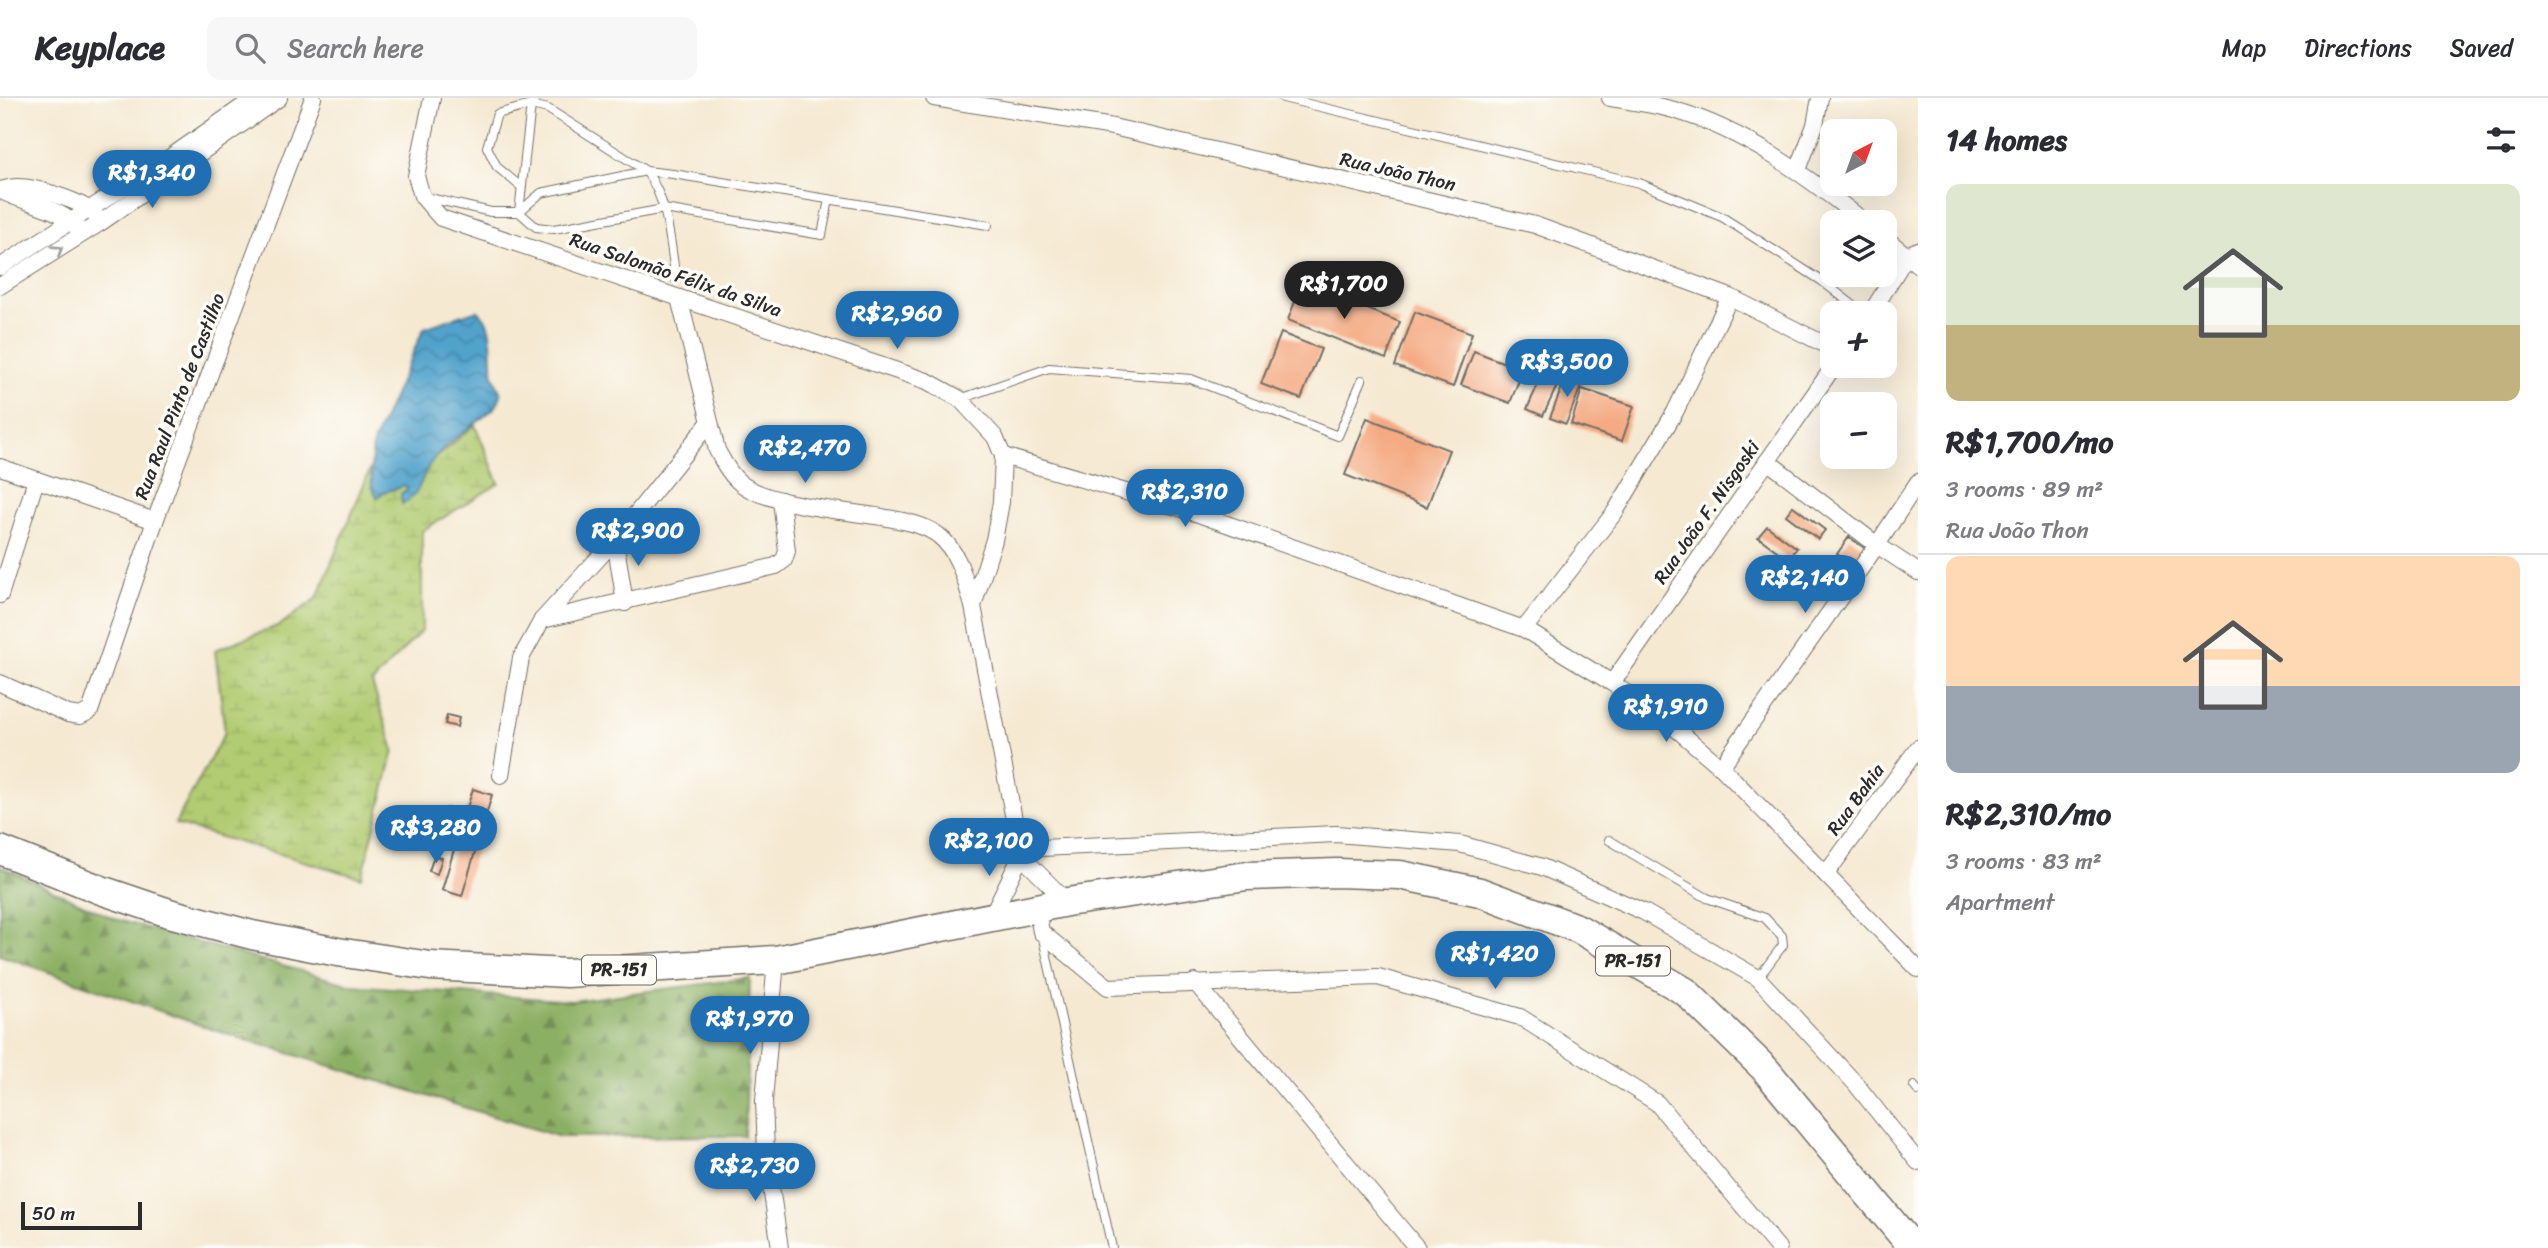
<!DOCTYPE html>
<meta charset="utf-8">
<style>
body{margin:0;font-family:Sriracha,sans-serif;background:#f7f7f7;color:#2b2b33;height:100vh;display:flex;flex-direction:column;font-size:26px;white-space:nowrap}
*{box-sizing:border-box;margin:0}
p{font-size:23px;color:#7c7c81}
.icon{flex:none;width:38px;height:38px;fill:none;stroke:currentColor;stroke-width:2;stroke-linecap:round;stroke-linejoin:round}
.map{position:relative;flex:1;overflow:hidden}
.drawer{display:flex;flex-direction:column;background:#fff;width:630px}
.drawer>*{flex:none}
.needle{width:46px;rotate:41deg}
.buttons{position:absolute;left:1820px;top:21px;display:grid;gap:14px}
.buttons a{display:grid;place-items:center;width:77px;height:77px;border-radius:14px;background:#fff;box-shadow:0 7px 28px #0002;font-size:35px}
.scale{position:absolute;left:21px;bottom:18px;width:121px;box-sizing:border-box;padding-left:7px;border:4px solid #2b2b2b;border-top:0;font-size:19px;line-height:24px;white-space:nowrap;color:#2b2b2b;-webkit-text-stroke:5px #fdfcf7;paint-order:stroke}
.price{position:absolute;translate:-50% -60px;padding:0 16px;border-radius:24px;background:#1f6fb2;color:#fff;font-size:23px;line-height:46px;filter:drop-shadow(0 2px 4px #0008)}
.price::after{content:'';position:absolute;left:50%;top:42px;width:21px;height:16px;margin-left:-10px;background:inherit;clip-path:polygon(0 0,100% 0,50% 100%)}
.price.active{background:#222;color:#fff}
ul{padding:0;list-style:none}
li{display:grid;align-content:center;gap:14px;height:371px;padding:0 28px}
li+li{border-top:2px solid #e1e1e2}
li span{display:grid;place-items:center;height:217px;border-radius:14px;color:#555}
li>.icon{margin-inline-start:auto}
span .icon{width:126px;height:126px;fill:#fffc;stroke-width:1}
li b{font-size:30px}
h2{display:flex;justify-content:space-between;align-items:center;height:84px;padding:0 28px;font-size:30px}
header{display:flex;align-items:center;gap:42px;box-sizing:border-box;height:98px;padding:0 35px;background:#fff;border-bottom:2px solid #e1e1e2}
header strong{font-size:33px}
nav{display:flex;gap:38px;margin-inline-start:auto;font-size:24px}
.search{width:490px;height:63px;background:#f7f7f7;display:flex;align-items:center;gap:18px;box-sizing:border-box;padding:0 24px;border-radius:14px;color:#7c7c81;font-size:26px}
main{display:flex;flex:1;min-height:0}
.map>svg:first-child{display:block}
.forest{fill:url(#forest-firs);stroke:#5c6e48;stroke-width:2}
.wetland{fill:url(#wetland-marsh);stroke:#6e7c4e;stroke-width:2}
.water{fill:url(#water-waves);stroke:#3e677c;stroke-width:2}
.building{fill:#f4aa82}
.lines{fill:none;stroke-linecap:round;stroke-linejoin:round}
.lane-casing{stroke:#726e65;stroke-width:10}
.street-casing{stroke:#726e65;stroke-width:18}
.highway-casing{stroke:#726e65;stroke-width:31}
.lane{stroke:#fff;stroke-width:8}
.street{stroke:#fff;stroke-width:16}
.highway{stroke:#fff;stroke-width:28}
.oneway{stroke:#a0a0a0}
.labels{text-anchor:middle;stroke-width:7;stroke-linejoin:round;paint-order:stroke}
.shield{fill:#fdfcf7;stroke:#6a6a68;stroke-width:2}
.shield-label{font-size:18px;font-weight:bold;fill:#2b2b2b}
.street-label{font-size:19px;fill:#2b2b2b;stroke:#fdfcf7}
</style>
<header>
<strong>Keyplace</strong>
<div class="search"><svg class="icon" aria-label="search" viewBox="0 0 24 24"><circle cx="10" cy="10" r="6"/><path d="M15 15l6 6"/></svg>Search here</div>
<nav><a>Map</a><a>Directions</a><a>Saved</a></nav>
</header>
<main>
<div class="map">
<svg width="1918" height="1150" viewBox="0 0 1918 1150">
<defs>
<pattern id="forest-firs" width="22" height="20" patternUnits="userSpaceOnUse" patternTransform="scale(1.75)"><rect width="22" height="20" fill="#8cb064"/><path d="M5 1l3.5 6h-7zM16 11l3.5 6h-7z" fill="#738f53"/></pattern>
<pattern id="wetland-marsh" width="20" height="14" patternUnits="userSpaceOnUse" patternTransform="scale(1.75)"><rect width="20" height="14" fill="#b1cc72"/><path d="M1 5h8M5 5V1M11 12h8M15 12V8" fill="none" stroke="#98af63"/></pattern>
<pattern id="water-waves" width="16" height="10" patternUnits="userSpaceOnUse" patternTransform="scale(1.75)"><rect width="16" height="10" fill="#51a3cc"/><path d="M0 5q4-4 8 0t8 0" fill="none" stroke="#4385a6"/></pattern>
</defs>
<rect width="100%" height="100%" fill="#fdfcf7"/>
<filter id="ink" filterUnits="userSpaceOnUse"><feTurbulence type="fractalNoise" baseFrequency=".0143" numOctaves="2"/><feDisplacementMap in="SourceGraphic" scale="14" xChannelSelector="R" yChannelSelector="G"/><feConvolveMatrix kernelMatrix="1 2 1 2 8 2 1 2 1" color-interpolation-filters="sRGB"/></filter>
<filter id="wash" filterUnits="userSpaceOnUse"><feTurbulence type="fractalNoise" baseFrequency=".00686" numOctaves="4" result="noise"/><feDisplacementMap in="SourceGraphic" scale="28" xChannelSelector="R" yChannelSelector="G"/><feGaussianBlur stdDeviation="1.57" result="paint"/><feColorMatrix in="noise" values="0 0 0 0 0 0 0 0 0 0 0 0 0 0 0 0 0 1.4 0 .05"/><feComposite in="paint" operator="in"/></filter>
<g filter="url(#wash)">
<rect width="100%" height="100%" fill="#f5e9d2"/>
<polygon class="forest" points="0,768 115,821 351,887 572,903 750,880 745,1038 560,1039 214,932 0,857"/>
<polygon class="wetland" points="475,327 499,385 422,433 422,532 372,585 394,652 362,780 175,726 225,634 215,552 280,527 317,500 371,369 372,388 377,400 383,393 399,390"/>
<path class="water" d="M477,212c19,13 13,44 16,64 2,7 6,14 8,21l-4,10c-21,22 -56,37 -70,64 -8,16 -8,26 -25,35l-1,-10 7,-6 -4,-3c-11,7 -18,3 -27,13l-5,-12 -1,-19 2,-24 51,-115z"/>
<g id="blocks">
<g class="building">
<polygon points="1302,185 1400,224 1386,261 1288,222"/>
<polygon points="1415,214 1472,235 1453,289 1395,268"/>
<polygon points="1281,235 1321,251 1301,301 1261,286"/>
<polygon points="1474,253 1523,272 1510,305 1461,287"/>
<polygon points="1545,270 1562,277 1543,318 1527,311"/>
<polygon points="1567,276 1583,283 1566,326 1550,320"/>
<polygon points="1582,291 1634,308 1622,343 1571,326"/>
<polygon points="1367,320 1449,352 1427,409 1345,377"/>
<polygon points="1793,408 1825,432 1818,441 1786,417"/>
<polygon points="1767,428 1797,450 1788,461 1758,439"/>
<polygon points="1849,439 1870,454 1858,471 1837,456"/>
<polygon points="1824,461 1844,476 1829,496 1809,481"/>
<polygon points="447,617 459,620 457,629 445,626"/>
<polygon points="473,691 492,697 462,798 442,792 461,728 443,723 447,710 465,716"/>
<polygon points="434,758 442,760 437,776 429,773"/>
</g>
</g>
</g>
<g filter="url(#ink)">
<use href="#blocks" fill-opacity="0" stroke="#726e65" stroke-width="2"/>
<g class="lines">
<g class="lane-casing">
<g id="lane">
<polyline points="1283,0 1639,85 1722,119 1822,183 1863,215"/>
<polyline points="520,88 497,69 487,49 497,16 531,7"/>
<polyline points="425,99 491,114 519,114 541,95 646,73 673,76 988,127"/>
<path d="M676,182c-6,-37 -7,-78 -30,-109l-98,-62 -17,-4 -12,107 17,15 18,2 110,-20 158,26 7,-36"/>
<polyline points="960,301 1049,270 1191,281 1338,338 1362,282"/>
<polyline points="1609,742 1707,800 1765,820 1782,838 1783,847 1758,880"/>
<polyline points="1042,836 1112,1150"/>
<polyline points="1914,988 1918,993"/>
</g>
</g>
<g class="street-casing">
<g id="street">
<polyline points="432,0 416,78 422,98 441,120 927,283 960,301 995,339 1003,358 1001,404 994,442 973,508 1021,758"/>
<polyline points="934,0 1113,29 1535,127 1730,199 1832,250"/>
<path d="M1610,0c21,4 43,6 64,12 73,21 132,66 191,112"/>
<polyline points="1798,72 1815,27 1820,0"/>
<path d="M0,92c5,-1 11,-3 17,-3 18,0 67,14 78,28"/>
<path d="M0,92c22,13 65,18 78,39"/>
<polyline points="1885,140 1918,167"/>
<polyline points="0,169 172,58 255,0"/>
<polyline points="0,188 100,125 279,0"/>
<path d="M679,200l38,152c6,11 11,22 21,31 25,24 109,30 144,36 20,4 39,6 56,18 21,16 28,48 35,71"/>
<polyline points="1871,215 1907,157 1918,152"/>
<polyline points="1003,358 1187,412 1524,531 1612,585 1674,629 1721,669 1918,871"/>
<polyline points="1767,363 1877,447 1918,474"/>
<polyline points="0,369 155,423"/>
<polyline points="615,442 625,505"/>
<polyline points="0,497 36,382"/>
<polyline points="542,522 776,468 784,462 787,453 781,402"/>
<polyline points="1524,531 1615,414 1675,314 1730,199"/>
<polyline points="0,585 68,616 80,618 90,613 155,423 313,0"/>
<polyline points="1612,585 1834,268"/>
<polyline points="1721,669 1877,447 1918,384"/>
<polyline points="501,677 521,560 542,522 615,442 709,325"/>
<polyline points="1020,751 1336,736 1460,746 1542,769 1644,814 1758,880 1855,985 1918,1064"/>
<polyline points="1021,758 1067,804"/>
<polyline points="1826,776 1918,650"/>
<polyline points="1037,810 1041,834 1108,889 1378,879 1520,919 1657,1005 1778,1150"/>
<polyline points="991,819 1021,758"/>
<polyline points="776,862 764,1003 766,1055 780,1150"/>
<polyline points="1195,884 1417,1150"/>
</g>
</g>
<g class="highway-casing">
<polyline id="highway" points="0,752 101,792 169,815 252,837 338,854 430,868 566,875 776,862 1067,804 1247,778 1337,775 1400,777 1480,794 1579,831 1686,894 1765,971 1913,1150"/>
</g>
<use href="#lane" class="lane"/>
<use href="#street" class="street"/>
<use href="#highway" class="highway"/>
</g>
<defs><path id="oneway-chevron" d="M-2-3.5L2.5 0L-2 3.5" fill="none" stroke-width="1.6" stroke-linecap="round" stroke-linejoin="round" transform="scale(1.75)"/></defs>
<use class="oneway" href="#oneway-chevron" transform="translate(58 152) rotate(-32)"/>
</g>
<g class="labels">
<g class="shield">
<rect x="1596" y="848.5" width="74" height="29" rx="5"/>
<rect x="582" y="857.5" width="74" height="29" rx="5"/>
</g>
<g class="shield-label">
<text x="1633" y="869">PR-151</text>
<text x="619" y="878">PR-151</text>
</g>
<g class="street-label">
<text transform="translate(1398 73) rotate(13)" y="7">Rua João Thon</text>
<text transform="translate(676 176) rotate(19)" y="7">Rua Salomão Félix da Silva</text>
<text transform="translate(179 298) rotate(-69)" y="7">Rua Raul Pinto de Castilho</text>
<text transform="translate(1706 414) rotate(-55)" y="7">Rua João F. Nisgoski</text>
<text transform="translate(1855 701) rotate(-54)" y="7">Rua Bahia</text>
</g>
</g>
</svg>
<div class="buttons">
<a><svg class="needle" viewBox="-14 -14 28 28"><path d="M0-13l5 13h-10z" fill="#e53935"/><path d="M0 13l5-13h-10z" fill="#7c7c81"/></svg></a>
<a><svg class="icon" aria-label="layers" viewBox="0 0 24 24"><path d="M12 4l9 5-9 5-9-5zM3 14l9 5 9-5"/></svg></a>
<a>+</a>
<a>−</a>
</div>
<div class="scale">50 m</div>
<b class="price" style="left:152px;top:112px">R$1,340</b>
<b class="price active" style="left:1344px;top:223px">R$1,700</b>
<b class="price" style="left:897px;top:253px">R$2,960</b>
<b class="price" style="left:1567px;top:301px">R$3,500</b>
<b class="price" style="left:805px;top:387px">R$2,470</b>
<b class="price" style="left:1185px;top:431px">R$2,310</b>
<b class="price" style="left:638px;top:470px">R$2,900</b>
<b class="price" style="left:1805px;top:517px">R$2,140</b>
<b class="price" style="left:1666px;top:646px">R$1,910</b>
<b class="price" style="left:436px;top:767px">R$3,280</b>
<b class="price" style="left:989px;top:780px">R$2,100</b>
<b class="price" style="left:1495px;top:893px">R$1,420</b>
<b class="price" style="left:750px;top:958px">R$1,970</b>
<b class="price" style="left:755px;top:1105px">R$2,730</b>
</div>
<section class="drawer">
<h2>14 homes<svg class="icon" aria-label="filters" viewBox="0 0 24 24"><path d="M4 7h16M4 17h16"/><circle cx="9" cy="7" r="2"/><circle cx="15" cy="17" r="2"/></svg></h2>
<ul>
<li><span style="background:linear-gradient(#dfe7d0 65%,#c2b280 0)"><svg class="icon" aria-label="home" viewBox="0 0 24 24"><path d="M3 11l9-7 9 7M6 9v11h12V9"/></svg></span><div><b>R$1,700/mo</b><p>3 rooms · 89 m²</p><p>Rua João Thon</p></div></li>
<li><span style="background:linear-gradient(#ffd9b3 60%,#9aa5b1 0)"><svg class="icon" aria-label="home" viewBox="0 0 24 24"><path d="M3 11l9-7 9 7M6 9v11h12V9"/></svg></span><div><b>R$2,310/mo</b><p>3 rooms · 83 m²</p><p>Apartment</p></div></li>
</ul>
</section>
</main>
